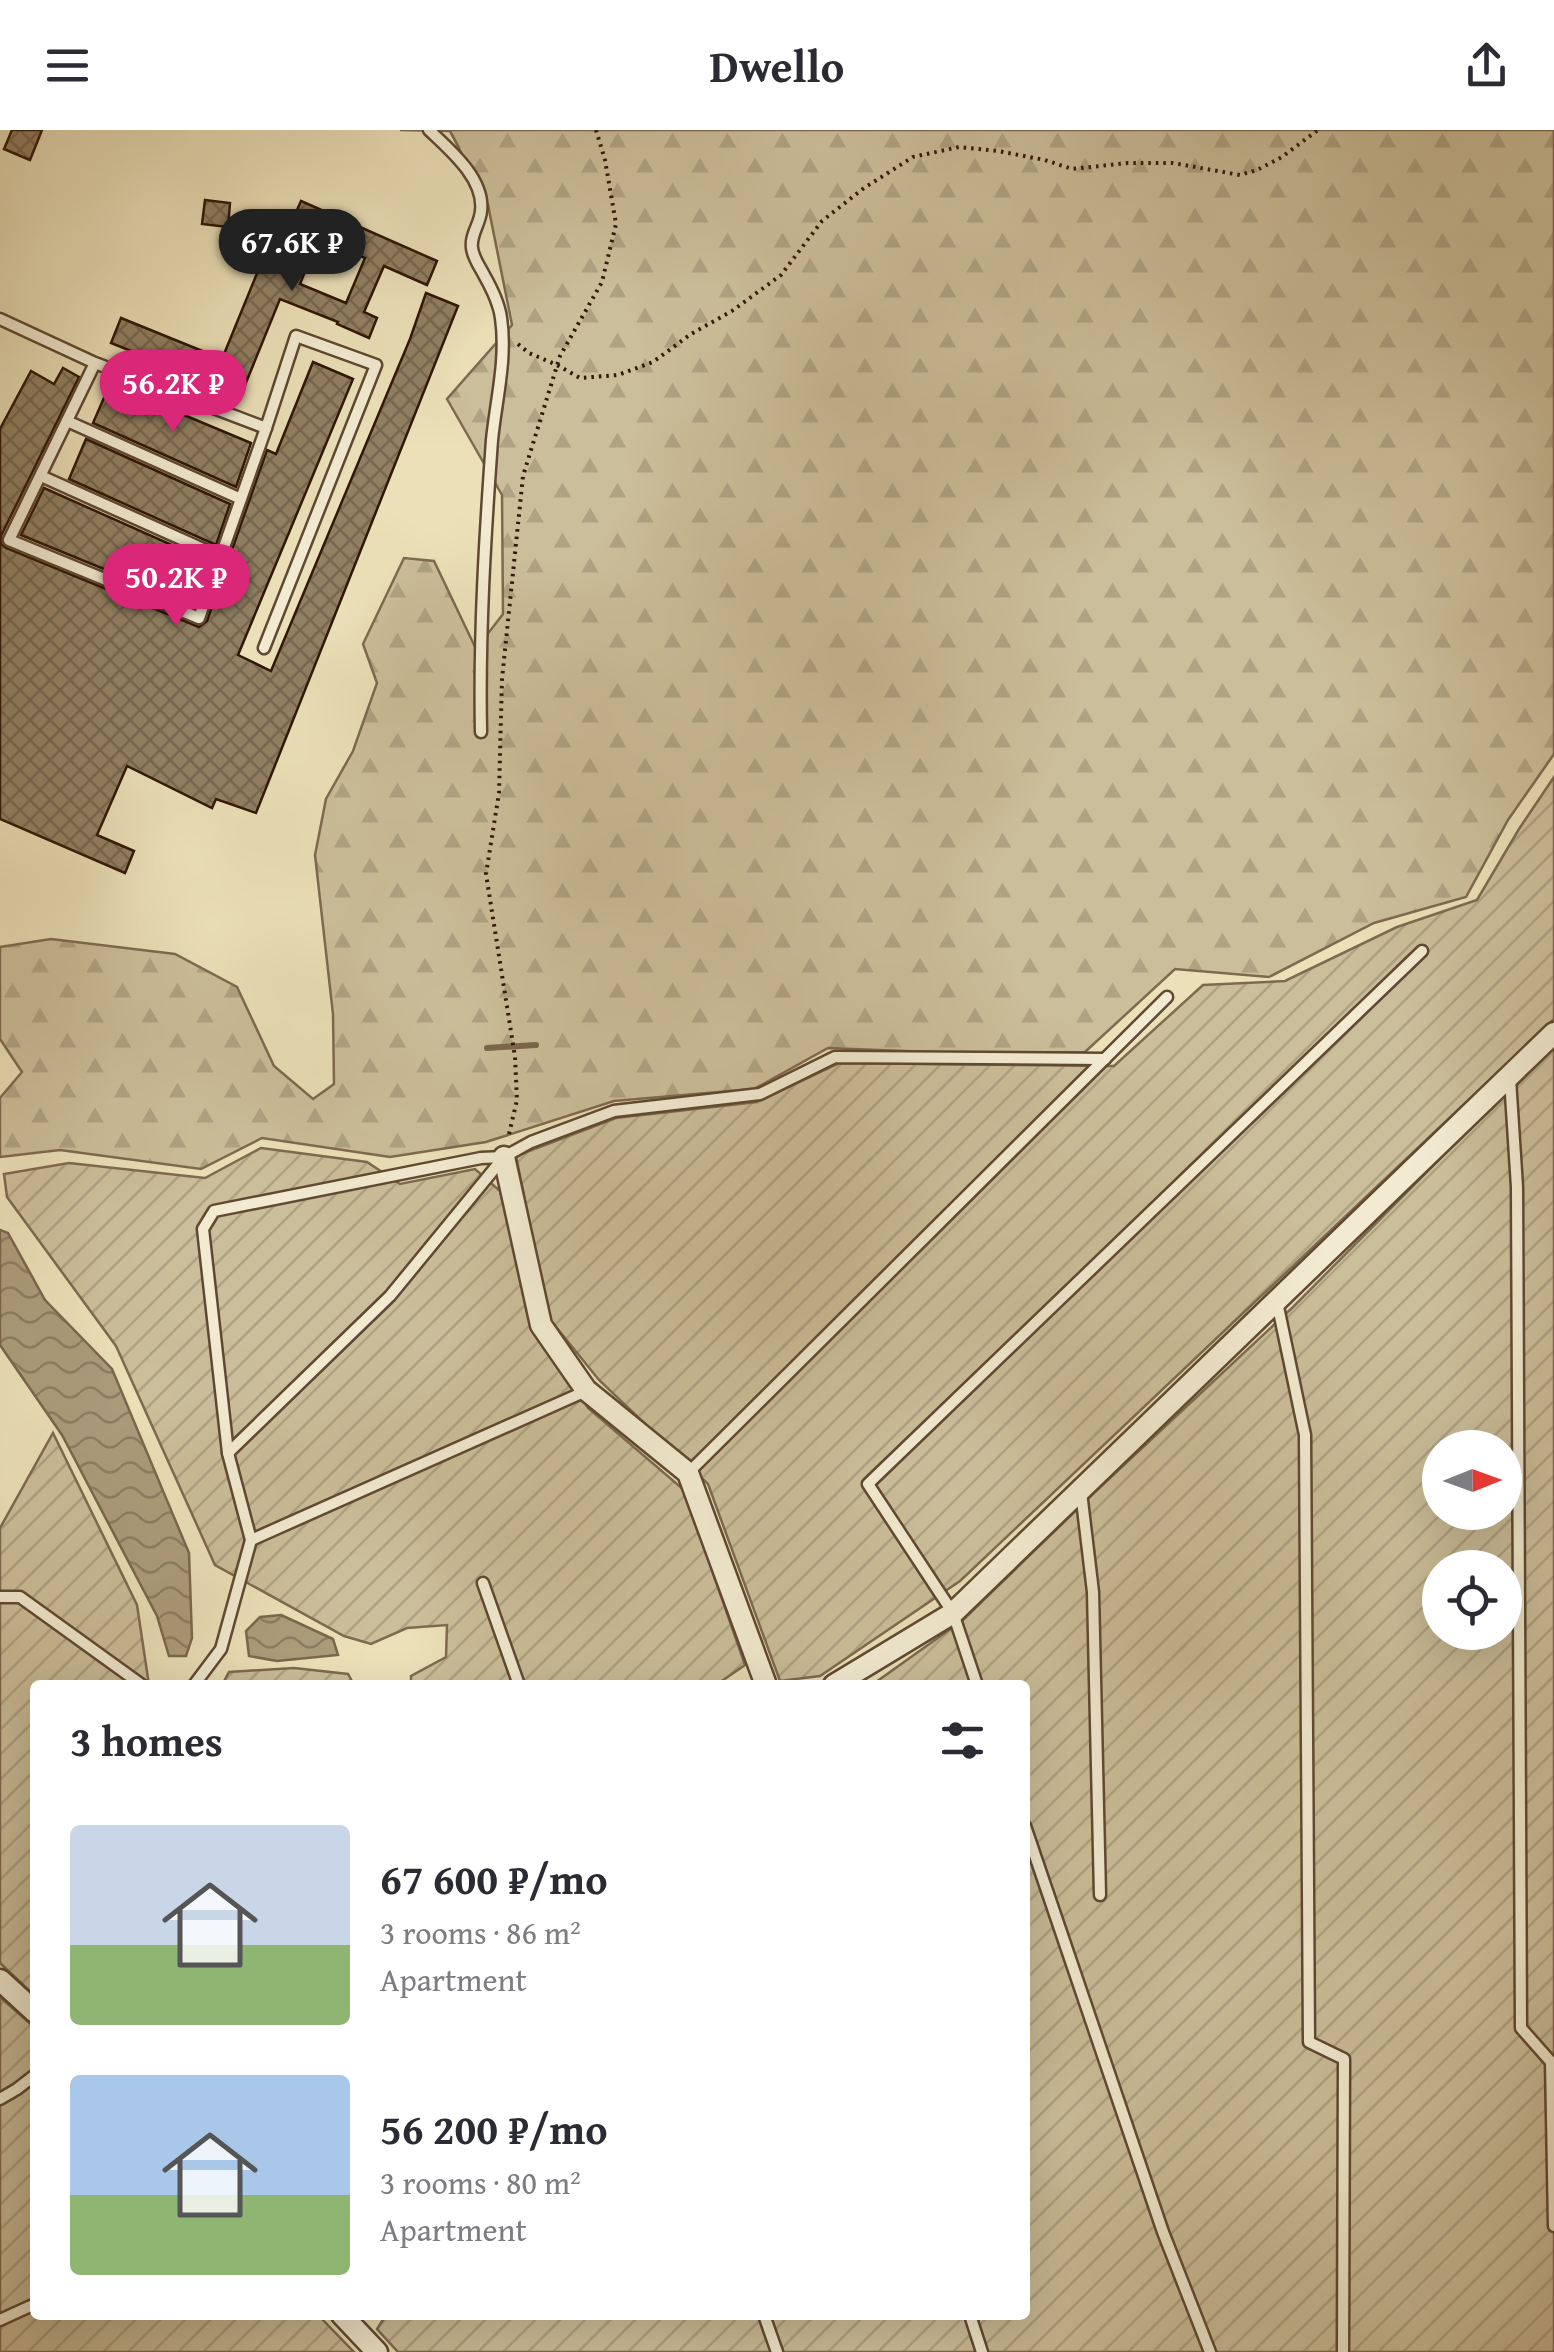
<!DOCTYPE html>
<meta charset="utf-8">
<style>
body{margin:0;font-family:"Gentium Book Plus",serif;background:#f7f7f7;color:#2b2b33;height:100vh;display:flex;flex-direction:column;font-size:38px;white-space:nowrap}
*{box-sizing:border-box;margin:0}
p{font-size:32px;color:#7c7c81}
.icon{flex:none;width:55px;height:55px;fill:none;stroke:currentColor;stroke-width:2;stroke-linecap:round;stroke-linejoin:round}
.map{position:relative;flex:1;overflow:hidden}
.sheet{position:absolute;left:30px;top:1550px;width:1000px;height:640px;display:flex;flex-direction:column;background:#fff;border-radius:10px;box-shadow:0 10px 40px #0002}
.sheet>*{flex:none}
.needle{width:65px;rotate:89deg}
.buttons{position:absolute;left:1422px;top:1300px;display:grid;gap:20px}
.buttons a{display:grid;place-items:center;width:100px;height:100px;border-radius:50%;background:#fff;box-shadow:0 10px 40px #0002;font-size:50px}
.price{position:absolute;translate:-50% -85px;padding:0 22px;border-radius:35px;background:#db2777;color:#fff;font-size:32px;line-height:65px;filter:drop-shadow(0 2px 5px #0008)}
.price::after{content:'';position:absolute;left:50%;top:60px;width:30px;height:22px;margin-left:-15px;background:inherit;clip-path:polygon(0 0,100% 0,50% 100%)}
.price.selected{background:#222;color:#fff}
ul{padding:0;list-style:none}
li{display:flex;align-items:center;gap:30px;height:250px;padding:0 40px}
li span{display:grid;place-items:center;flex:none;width:280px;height:200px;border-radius:10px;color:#555}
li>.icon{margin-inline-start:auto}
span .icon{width:120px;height:120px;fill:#fffc;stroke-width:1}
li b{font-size:42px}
h2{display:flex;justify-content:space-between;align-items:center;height:120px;padding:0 40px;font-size:42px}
header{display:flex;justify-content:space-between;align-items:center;height:130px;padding:0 40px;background:#fff;font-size:45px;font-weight:600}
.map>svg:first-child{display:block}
.forest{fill:url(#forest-firs);stroke:#7e6a50;stroke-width:2.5}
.garden{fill:url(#garden-furrows);stroke:#7e6a50;stroke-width:2.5;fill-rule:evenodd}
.water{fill:url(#water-waves);stroke:#7a674c;stroke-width:2.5}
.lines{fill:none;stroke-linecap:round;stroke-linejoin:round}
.stream{stroke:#7a674c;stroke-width:6}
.building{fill:url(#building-cross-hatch);stroke:#301706;stroke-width:2.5;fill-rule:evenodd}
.lane-casing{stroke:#5f4932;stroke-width:15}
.street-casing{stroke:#5f4932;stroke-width:25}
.path{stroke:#301706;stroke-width:4;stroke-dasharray:2.5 5;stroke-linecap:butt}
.lane{stroke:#f2ebd1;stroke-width:10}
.street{stroke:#f2ebd1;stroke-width:20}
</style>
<header><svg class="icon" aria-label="menu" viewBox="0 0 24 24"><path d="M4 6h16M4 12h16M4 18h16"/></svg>Dwello<svg class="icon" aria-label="share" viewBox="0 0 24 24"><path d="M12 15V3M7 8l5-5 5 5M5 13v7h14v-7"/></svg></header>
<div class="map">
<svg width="1554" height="2222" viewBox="0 0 1554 2222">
<defs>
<pattern id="forest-firs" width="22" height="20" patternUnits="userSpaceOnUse" patternTransform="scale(2.5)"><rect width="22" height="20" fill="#cbbe9a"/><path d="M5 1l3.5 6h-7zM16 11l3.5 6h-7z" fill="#afa383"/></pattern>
<pattern id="garden-furrows" width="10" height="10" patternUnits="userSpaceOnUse" patternTransform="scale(2.5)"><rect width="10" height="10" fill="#cbbe9a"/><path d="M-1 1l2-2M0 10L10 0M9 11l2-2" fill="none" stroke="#afa383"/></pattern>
<pattern id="water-waves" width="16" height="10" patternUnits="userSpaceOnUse" patternTransform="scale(2.5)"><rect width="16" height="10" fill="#ab9c7b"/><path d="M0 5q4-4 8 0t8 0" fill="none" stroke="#8c7e63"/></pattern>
<pattern id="building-cross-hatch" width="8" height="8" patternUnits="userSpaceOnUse" patternTransform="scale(2.5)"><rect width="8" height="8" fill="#918063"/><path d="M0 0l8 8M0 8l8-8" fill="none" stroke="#776850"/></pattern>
</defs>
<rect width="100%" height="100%" fill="#ebe0b8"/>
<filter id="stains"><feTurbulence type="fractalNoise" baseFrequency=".002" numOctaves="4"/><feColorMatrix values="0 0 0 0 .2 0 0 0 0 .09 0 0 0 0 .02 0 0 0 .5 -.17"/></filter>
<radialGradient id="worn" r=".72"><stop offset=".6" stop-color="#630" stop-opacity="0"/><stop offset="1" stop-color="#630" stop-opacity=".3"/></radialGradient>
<polygon class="forest" points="400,0 1554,0 1554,624 1508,690 1466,767 1374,793 1269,847 1175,839 1085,922 954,923 828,918 754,959 614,971 486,1012 390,1027 262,1008 201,1039 60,1020 0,1027 0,968 22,942 0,909 0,817 51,809 175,824 237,857 274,936 313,969 334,954 333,884 315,725 326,669 353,621 377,553 363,514 404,428 434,431 476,519 503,484 502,365 447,269 512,195 488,75 450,1"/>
<g class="garden">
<polygon points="1554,647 1554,889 960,1451 820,1546 780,1551 708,1354 599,1250 548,1187 516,1026 616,988 757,972 839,933 1114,936 1203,855 1285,851 1397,797 1477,770 1519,699"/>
<path d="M1554,916v1306h-1156l-21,-23 9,-14h639v-630h-148l-1,-3 87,-62 132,-128 198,-185 233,-235zM1440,1318h65v64h-65zM1440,1438h65v64h-65z"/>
<polygon points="261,1018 367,1032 400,1054 475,1039 500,1061 534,1195 588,1278 684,1360 745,1535 716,1555 411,1555 411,1546 446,1527 447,1495 407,1498 371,1514 344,1506 215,1435 116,1216 7,1067 4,1044 69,1033 205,1048"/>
<polygon points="53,1303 137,1475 149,1555 35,1555 35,1866 0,1833 0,1398"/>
<polygon points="294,1538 348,1544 354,1555 222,1555 229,1542"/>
<polygon points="0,1867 35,1898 35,2185 318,2185 354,2222 0,2222"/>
</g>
<g class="water">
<polygon points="0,1100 8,1103 45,1170 112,1239 189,1423 192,1508 186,1526 169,1526 157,1486 62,1305 0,1215"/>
<polygon points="281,1485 333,1509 338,1525 277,1531 249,1526 246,1501 260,1487"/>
</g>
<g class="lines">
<polyline class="stream" points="487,918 536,915"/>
</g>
<g class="building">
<polygon points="12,0 42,0 30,30 4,19"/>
<polygon points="205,70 230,73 228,97 202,94"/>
<path d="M301,71l136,60 -10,24 -43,-19 -20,46 13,6 -8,20 -32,-14 1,-2 -58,-23 -39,96 -130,-52 10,-25 101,41 47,-115 11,5zM319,107l46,21 -19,45 -46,-19z"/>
<polygon points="426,163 458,176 256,683 216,669 212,678 127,636 97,705 134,721 125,743 0,689 0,299 31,241 54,254 63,238 79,247 1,406 1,414 6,418 199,497 207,491 267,320 276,324 313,232 353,249 238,525 271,541 410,209"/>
<polygon points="110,254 251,313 236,357 93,293"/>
<polygon points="86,309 230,374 216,415 69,349"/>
<polygon points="44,358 210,432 194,476 21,405"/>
</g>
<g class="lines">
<g class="lane-casing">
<g id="lane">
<path d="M429,0c21,20 56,49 52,81 -1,13 -11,24 -9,37 1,10 8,19 12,27 8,14 15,28 17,43 6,41 -5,82 -9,122 -7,97 -13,195 -11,292"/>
<polyline points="0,189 95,233 266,298 199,488 9,410 95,233"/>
<polyline points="67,291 241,369"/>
<polyline points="41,346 221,427"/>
<polyline points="264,518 376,235 296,206 266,298"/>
<polyline points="1510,949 1517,1057 1521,1898 1551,1932 1554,2096"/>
<polyline points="1277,1172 1305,1305 1309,1912 1344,1929 1343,2222"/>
<polyline points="228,1323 390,1166 504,1027 531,1012 614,981 760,964 835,927 1105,929"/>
<polyline points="688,1343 1167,867"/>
<polyline points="1081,1362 1093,1462 1100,1765"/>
<polyline points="251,1410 586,1261"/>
<polyline points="483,1453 519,1555"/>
<polyline points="0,1467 20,1467 142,1555"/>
<polyline points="194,1555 221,1519 251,1410 228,1323 203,1099 214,1081 481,1028 504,1027"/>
<polyline points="977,1555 953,1483 868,1354 1422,821"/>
<polyline points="1025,1696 1163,2102 1210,2222"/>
<polyline points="0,1969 17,1959 35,1945"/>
<polyline points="764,2185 777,2222"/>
<polyline points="970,2185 982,2222"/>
<polyline points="0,2190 35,2174"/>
</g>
</g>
<g class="street-casing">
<g id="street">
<polyline points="504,1027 541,1195 586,1260 688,1343 766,1555"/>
<polyline points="834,1555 953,1483 1554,903"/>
<polyline points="0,1850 35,1882"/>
<polyline points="342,2185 377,2222"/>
</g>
</g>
<g class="path">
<polyline points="518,214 529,223 557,235 580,248 618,245 653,232 691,204 732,181 781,145 822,91 864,58 913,27 959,17 998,21 1045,30 1072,39 1128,33 1173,33 1240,45 1257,40 1282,27 1318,0"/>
<polyline points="509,1004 517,970 515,927 486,744 499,663 502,549 523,346 560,226 602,152 616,94 605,30 596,0"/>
</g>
<use href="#lane" class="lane"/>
<use href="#street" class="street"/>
</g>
<rect width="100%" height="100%" filter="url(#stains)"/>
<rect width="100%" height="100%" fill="url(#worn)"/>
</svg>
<div class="buttons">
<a><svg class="needle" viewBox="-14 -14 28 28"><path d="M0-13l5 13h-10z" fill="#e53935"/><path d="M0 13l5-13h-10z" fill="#7c7c81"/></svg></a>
<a><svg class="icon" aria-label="locate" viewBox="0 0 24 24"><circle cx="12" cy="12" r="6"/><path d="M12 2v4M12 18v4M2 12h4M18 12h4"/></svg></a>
</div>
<b class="price selected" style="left:292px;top:164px">67.6K ₽</b>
<b class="price" style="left:173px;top:305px">56.2K ₽</b>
<b class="price" style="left:176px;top:499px">50.2K ₽</b>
<section class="sheet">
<h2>3 homes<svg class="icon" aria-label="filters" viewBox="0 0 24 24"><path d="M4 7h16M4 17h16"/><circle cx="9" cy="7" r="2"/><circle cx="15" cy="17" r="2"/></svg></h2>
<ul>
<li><span style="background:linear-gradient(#c9d6e8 60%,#8fb573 0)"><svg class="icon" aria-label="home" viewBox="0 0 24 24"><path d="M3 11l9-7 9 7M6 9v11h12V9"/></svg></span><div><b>67 600 ₽/mo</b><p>3 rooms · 86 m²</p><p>Apartment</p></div></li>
<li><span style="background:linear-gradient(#a9c7e8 60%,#8fb573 0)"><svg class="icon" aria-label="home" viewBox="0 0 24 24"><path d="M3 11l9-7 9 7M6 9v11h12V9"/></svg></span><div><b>56 200 ₽/mo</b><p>3 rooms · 80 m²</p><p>Apartment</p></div></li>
</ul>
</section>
</div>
